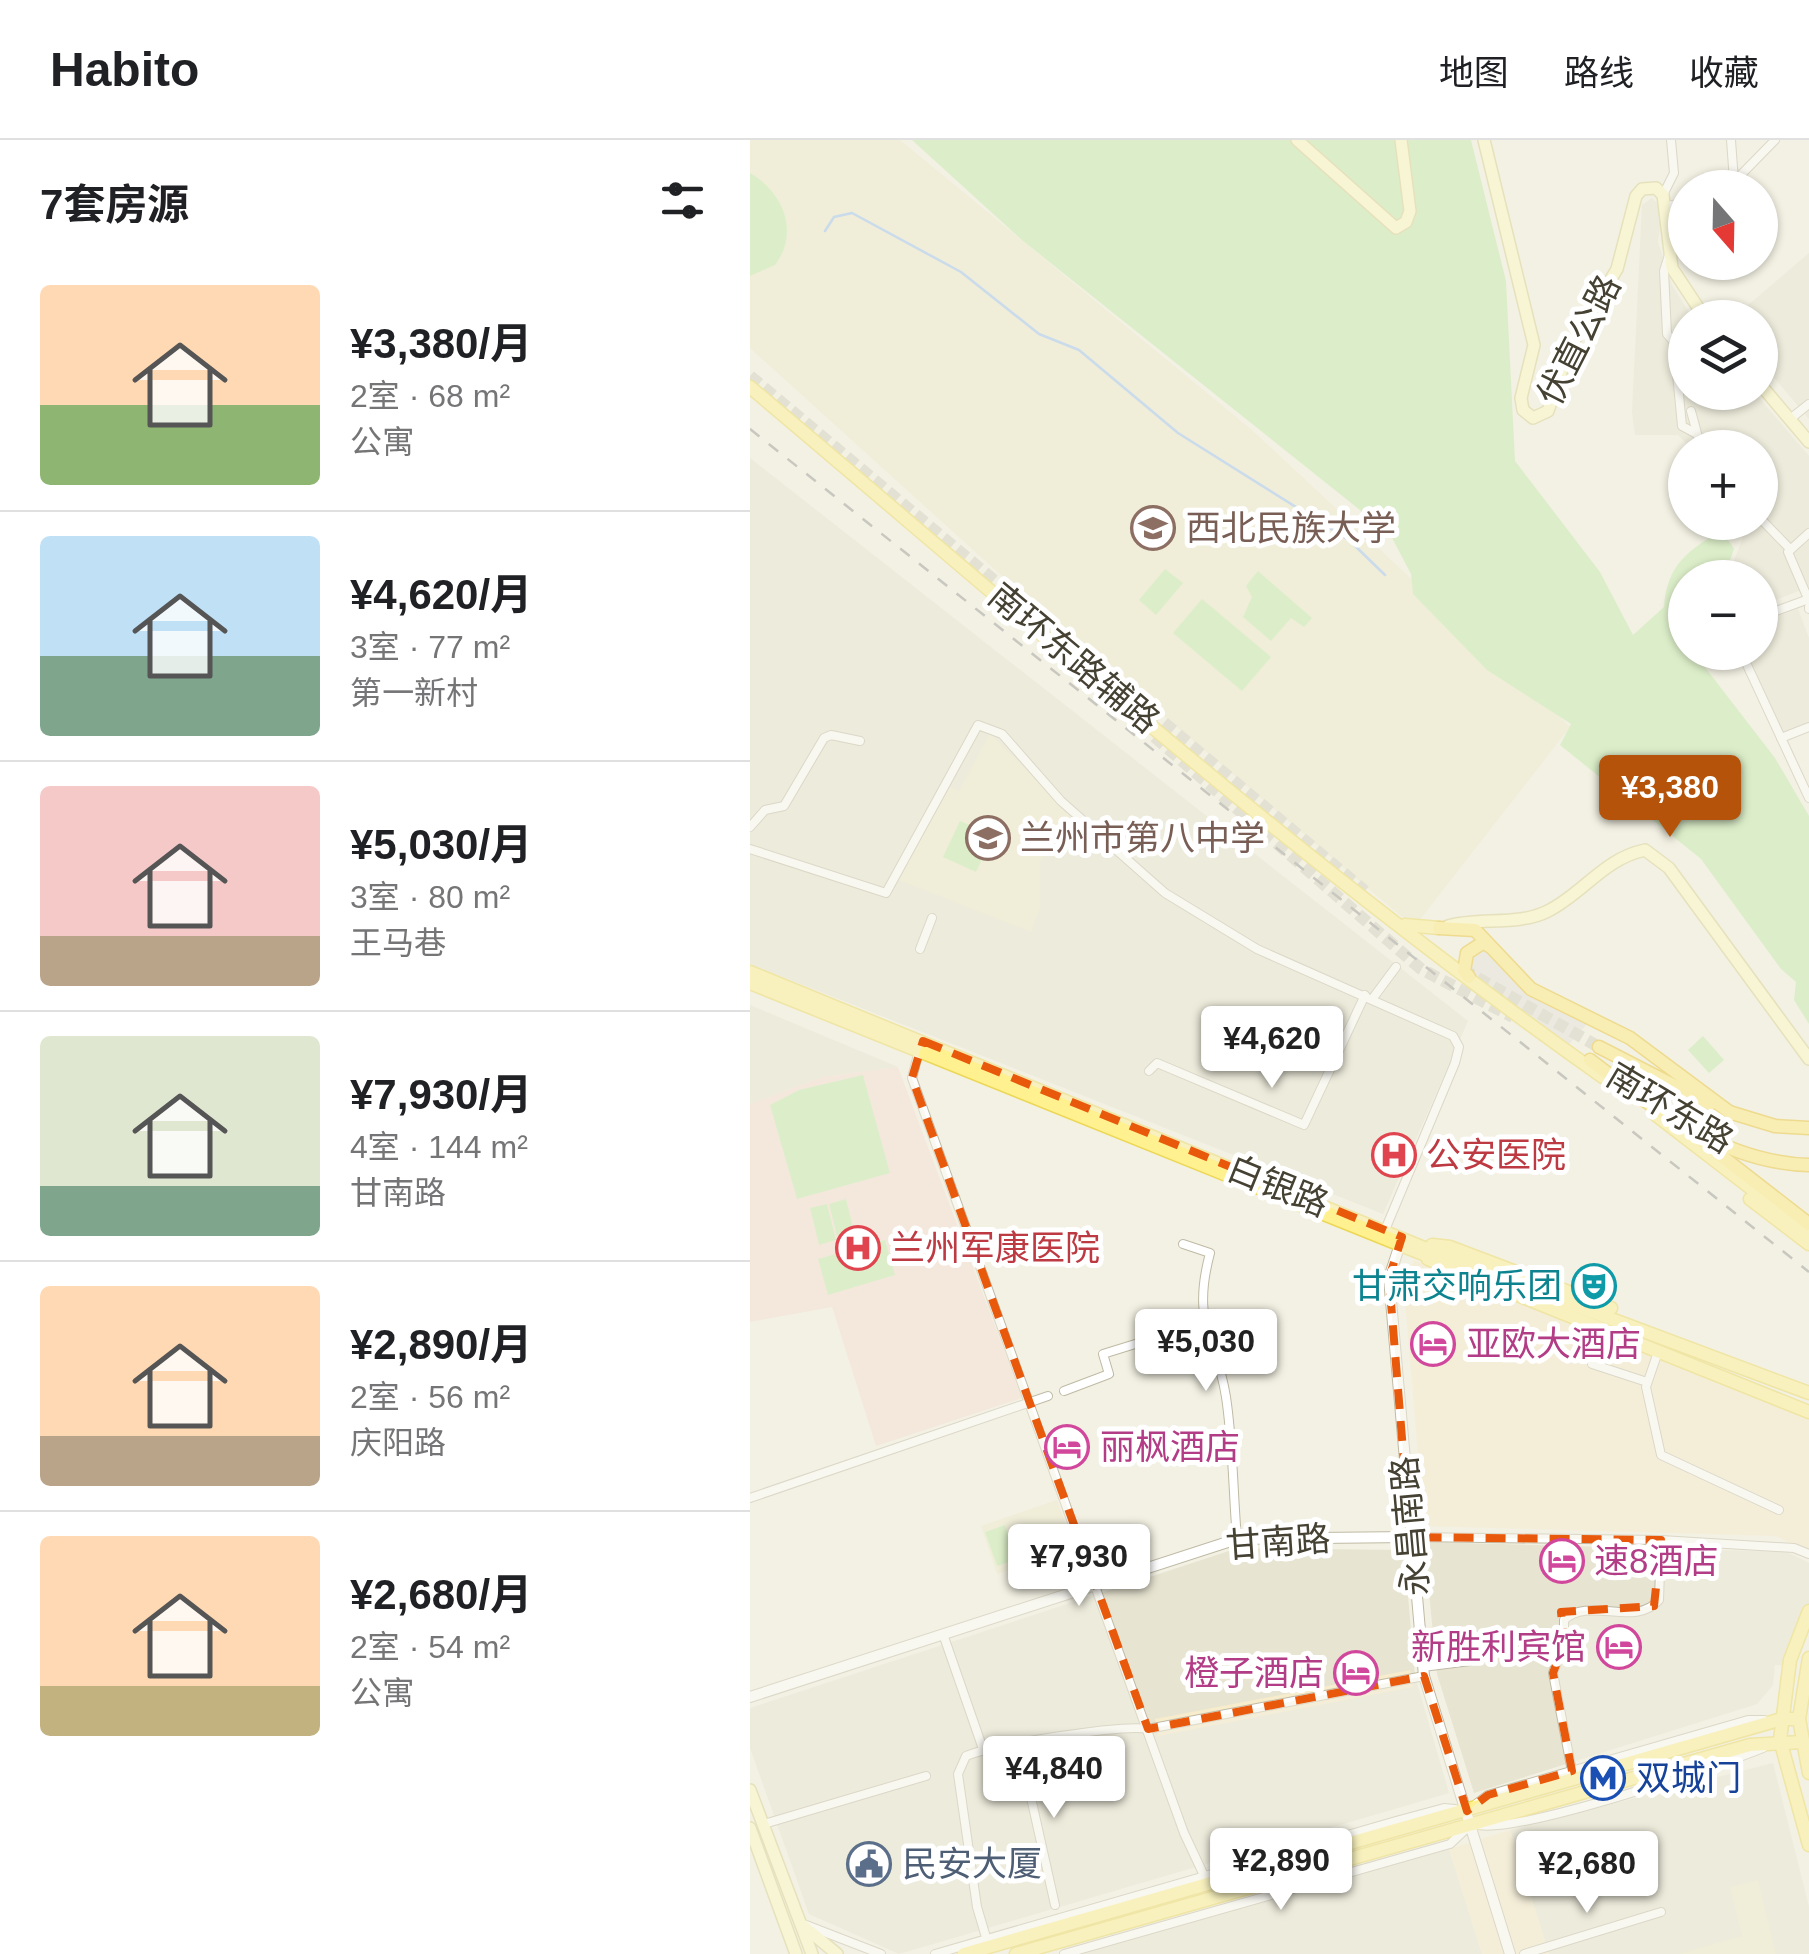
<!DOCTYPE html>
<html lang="zh">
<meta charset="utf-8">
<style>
body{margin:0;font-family:Helvetica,"Noto Sans SC",sans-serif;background:#f6f6f6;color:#202124;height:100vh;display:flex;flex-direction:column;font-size:38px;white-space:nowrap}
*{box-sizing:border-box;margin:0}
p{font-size:32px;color:#757577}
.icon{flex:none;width:55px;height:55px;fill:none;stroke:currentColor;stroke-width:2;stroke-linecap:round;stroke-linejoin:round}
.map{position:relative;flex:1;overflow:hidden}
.drawer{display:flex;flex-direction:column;background:#fff;width:750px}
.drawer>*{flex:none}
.needle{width:65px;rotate:160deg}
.tools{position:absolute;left:918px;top:30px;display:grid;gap:20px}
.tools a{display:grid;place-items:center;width:110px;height:110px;border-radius:50%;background:#fff;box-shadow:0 2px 8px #0004;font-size:50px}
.price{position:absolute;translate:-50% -85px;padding:0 22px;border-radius:10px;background:#fff;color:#222;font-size:32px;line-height:65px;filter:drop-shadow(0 2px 5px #0008)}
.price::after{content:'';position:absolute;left:50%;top:60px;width:30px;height:22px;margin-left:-15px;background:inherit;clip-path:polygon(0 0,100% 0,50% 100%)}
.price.active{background:#b45309;color:#fff}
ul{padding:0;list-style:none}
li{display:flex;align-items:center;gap:30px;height:250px;padding:0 40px}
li+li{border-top:2px solid #e0e0e0}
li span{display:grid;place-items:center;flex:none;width:280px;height:200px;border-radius:10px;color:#555}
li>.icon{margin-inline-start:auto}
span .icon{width:120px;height:120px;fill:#fffc;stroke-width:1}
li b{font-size:42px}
h2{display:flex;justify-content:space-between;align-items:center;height:120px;padding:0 40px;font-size:42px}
header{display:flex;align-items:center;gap:60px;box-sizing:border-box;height:140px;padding:0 50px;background:#fff;border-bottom:2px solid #e0e0e0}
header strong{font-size:48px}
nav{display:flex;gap:55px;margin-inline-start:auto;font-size:35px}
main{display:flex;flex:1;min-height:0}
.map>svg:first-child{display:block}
.residential{fill:#e7e4d1}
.commercial{fill:#f7eccc}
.education{fill:#ede9cc}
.medical{fill:#f5ded5}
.green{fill:#c2eba8}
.parking{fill:#e3e1dc}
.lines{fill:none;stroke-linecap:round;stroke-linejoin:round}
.stream{stroke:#9ac1f5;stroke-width:2.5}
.trunk-tunnel{stroke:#d0cec0;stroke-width:12;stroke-dasharray:12 6;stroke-linecap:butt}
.minor-casing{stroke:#bfbaa5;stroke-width:10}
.tertiary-casing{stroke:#bfbaa5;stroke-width:12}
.secondary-casing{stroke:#d6cf8f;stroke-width:14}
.primary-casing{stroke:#ecd758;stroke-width:15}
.trunk-casing{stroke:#e8c028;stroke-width:15}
.minor{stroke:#fff;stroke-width:8}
.tertiary{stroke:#fff;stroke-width:10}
.secondary{stroke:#fffac1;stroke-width:11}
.primary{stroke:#fff190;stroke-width:12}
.trunk{stroke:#ffea79;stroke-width:12}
.rail{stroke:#949494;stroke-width:2.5;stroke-dasharray:12 12;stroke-linecap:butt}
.marked{fill:none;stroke:#e8590c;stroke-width:8;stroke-dasharray:20 12;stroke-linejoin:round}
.labels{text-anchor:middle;stroke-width:10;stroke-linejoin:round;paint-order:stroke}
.street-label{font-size:35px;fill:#454133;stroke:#fff}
.education-label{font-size:35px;fill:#785e54;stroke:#fff;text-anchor:start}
.health-label{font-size:35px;fill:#be3a42;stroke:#fff;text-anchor:start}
.culture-label{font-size:35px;fill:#0d838f;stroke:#fff;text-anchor:end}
.hotel-label{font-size:35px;fill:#b23c85;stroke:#fff;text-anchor:start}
.transit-label{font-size:35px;fill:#164399;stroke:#fff;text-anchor:start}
.service-label{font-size:35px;fill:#4e5e75;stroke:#fff;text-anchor:start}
</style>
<header>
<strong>Habito</strong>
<nav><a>地图</a><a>路线</a><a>收藏</a></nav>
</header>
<main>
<section class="drawer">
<h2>7套房源<svg class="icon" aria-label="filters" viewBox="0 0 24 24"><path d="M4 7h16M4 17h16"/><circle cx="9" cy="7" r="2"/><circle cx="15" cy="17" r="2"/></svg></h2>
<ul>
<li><span style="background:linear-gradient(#ffd9b3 60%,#8fb573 0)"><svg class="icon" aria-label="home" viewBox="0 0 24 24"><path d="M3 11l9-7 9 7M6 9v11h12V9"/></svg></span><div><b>¥3,380/月</b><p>2室 · 68 m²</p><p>公寓</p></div></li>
<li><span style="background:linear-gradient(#bfe0f5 60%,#7fa58c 0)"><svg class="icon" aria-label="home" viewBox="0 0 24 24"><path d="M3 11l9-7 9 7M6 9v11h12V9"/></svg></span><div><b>¥4,620/月</b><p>3室 · 77 m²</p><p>第一新村</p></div></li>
<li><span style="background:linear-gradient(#f6c9c9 75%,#b9a48a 0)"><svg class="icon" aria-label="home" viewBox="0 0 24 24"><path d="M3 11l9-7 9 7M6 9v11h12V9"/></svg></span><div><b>¥5,030/月</b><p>3室 · 80 m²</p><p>王马巷</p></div></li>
<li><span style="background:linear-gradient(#dfe7d0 75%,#7fa58c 0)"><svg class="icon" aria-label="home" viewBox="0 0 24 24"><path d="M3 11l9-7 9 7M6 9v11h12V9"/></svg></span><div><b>¥7,930/月</b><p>4室 · 144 m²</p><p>甘南路</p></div></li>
<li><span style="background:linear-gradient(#ffd9b3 75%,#b9a48a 0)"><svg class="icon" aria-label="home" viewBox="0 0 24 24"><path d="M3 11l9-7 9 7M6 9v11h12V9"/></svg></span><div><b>¥2,890/月</b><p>2室 · 56 m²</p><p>庆阳路</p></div></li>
<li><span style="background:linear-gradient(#ffd9b3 75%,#c2b280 0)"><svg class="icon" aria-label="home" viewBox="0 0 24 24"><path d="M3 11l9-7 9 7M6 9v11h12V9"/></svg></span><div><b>¥2,680/月</b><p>2室 · 54 m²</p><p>公寓</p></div></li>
</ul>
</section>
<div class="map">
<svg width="1059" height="1814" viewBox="0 0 1059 1814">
<rect width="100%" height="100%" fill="#f3f1e3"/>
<g class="residential">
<polygon points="902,58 912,68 908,102 922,145 942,177 935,178 935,252 1005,253 1059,316 1059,447 1010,466 1010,438 978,437 998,383 1010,382 1010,308 940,307 928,295 885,295 882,272 892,65"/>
<polygon points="1059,113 1059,279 1010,221 1010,178 983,178"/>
<polygon points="0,318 718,881 633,1074 0,824"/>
<polygon points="1048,469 1059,498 1059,582 1032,592 994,513 1010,512 1010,483"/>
<polygon points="0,865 148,927 72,937 0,964"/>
<polygon points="674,1402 1037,1412 1059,1423 1059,1474 1041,1526 1025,1525 1023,1545 1007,1564 724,1653 687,1534"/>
<polygon points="488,1408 654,1410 665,1536 699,1653 149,1814 59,1774 0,1608 0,1568"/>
<polygon points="1023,1623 1059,1767 1059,1814 799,1814 760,1690"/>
<polygon points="699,1709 732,1814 327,1814"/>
</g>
<g class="commercial">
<polygon points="664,1120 1059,1279 1059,1412 1026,1396 674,1386 654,1149"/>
<polygon points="660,1530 663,1547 408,1596 405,1579"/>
<polygon points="760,1690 799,1814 732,1814 699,1709"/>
</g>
<g class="education">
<polygon points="0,0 150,0 503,291 820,587 664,787 306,485 0,208"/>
<polygon points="240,594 322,674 290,721 290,768 281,792 149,740 194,644 209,651"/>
<polygon points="307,1360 319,1393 298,1400 302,1415 247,1434 231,1386"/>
<polygon points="1008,1740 1026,1814 929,1814 992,1796 980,1747"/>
</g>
<polygon class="medical" points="148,927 272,1258 126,1306 82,1167 0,1182 0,964 72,937"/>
<g class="green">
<path d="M162,0h559l35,141 9,180 85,111 33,63 31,-28c3,-42 23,-56 58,-77l12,19 -10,28 -39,1v74l9,1 81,105 34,58v208l-15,-24 2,-18 -15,-13 -80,-110 -141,-114 11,-21 -84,-54 -74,-76 -2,-20 -21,-40 -367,-293z"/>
<path d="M0,33c33,19 50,59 25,92l-25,11z"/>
<polygon points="415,429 433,443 406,475 389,460"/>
<polygon points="508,431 562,478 554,487 541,478 521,501 493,477 502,457 496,446"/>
<polygon points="452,459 521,517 492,551 423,493"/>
<polygon points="210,681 243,695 226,732 193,717"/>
<polygon points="953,896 974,920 959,933 938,910"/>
<polygon points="113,935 140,1033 47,1059 20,965 49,950"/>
<polygon points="96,1059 105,1095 88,1100 79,1064"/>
<polygon points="77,1064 86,1100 69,1105 60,1068"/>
<polygon points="135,1100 145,1135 78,1155 68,1119"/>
<polygon points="255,1385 261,1404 292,1393 297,1409 247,1426 235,1392"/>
</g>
<polygon class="parking" points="731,806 781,849 843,877 815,909 719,837 721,816"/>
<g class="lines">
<polyline class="stream" points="75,91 84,77 102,73 211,132 289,194 329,210 428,293 600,401 635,435"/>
<g class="trunk-tunnel">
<polyline points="0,236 615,751"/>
<polyline points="391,585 671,829 763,877"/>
<polyline points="712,829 849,907"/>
</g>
<g class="minor-casing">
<g id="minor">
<polyline points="981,0 984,41"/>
<polyline points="978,48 1025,0"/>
<polyline points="913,55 924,33 921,0"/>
<polyline points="918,66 935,62"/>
<polyline points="919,115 914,131 917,194 924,202 932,286 945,293"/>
<polyline points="941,271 951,308"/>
<polyline points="1040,279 1059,264"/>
<polyline points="1010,378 1040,409"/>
<polyline points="1059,393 1038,412 1059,461"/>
<polyline points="1059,467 1059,469"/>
<polyline points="1010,477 1056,460"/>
<polyline points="991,512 1059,658"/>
<polyline points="1031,598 1059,587"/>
<polyline points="0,687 15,670 34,666 74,598 81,595 110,601"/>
<polyline points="0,709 136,753 228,585 252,594 311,661 415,753 507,809 703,896 709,907 705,923 635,1090"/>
<polyline points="170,809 182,778"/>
<polyline points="623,858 646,827"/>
<polyline points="170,907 162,938 434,1693 458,1744"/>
<polyline points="399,931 407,923 554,985 615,855"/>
<path d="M433,1104l27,9c-19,72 6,81 16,144 7,46 7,95 11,142"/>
<polyline points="908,1212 896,1247 911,1315 1029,1370"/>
<polyline points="842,1224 897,1242"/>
<polyline points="314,1251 359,1234 353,1214 453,1183"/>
<polyline points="0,1358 298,1256"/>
<polyline points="660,1397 911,1400 1044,1408 1059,1414"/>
<polyline points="193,1494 233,1609"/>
<polyline points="673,1527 720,1521"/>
<polyline points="269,1604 305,1765"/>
<path d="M822,1631l-19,-98 11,-30v-23c25,-24 71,8 95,-20l2,-60"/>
<polyline points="726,1664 738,1655 998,1580 1014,1580"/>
<polyline points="14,1684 176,1636"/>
<path d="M729,1685c40,8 238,-58 284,-77"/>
<polyline points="56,1785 131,1814"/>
<path d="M238,1804l-11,-37 -19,-133 8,-18c26,-11 157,-32 182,-27l276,-53"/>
<polyline points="185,1814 646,1681 694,1668 705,1669"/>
<polyline points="314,1814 700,1704 717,1688"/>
<polyline points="774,1814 911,1772"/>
</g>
</g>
<g class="tertiary-casing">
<g id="tertiary">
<polyline points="652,1098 639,1138 674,1536 760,1814"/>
<polyline points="0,1557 487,1399 660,1397"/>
</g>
</g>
<g class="secondary-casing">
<g id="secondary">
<polyline points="547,0 646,88 656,82 660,71 651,0"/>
<polyline points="734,0 784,205 771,258 773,270 783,278 798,271 818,211 867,129 886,56 892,49 906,48 913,55 922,128 955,178"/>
<polyline points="1010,244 1059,302"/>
<path d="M698,786c31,-9 71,0 100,-15 36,-18 55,-52 97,-61l24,18 140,191"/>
<polyline points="0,1650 62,1814"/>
<polyline points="0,1688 46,1814"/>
<polyline points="52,1785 87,1814"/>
</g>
</g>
<g class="primary-casing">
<g id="primary">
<path d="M0,247c279,235 555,480 853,690"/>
<polyline points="655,785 689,788"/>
<polyline points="0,832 701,1119 1059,1253"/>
<polyline points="0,843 688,1120"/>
<polyline points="906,975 1059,1093"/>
<polyline points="1000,1059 1059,1104"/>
<polyline points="682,1105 700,1107 861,1168"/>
<polyline points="678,1119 1059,1272"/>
<polyline points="1059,1471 1040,1520 1030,1600 1059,1705"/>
<polyline points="1059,1518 1049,1579 1059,1633"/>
<polyline points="214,1814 1032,1579 1049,1579"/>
<polyline points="266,1814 1000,1605 1052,1602"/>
</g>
</g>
<g class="trunk-casing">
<g id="trunk">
<polyline points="689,788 725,790 781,849 880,898 982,974"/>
<polyline points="719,837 714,831 717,813 734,802 739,806"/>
<polyline points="849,907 960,964"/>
<path d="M840,920c64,49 135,103 219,105"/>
<polyline points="979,972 1025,986 1059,988"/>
<polyline points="952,1001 1059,1084"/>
</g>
</g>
<use href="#minor" class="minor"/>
<use href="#tertiary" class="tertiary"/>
<use href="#secondary" class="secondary"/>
<use href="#primary" class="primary"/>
<use href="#trunk" class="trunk"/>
<polyline class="rail" points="0,289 1059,1132"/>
</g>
<path d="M0 0H1059V1814H0ZM173,901l479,196 -13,41 21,259 251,3 -7,66 -93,6 3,31 -11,30 19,98 -84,24 -21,16 -43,-135 -276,53 -236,-651z" fill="#f3f1e3" fill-opacity=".55" fill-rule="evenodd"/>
<path class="marked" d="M173,901l479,196 -13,41 21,259 251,3 -7,66 -93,6 3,31 -11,30 19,98 -84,24 -21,16 -43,-135 -276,53 -236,-651z"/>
<defs>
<g id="university-ring" transform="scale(2.25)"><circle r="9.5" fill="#fff" stroke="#8d6e63" stroke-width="1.5"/><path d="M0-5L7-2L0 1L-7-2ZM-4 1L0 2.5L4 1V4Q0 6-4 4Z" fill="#8d6e63"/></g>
<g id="school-ring" transform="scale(2.25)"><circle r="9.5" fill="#fff" stroke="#8d6e63" stroke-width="1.5"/><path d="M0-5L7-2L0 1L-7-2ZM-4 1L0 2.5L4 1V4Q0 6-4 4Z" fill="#8d6e63"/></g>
<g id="hospital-ring" transform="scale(2.25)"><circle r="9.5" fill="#fff" stroke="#e0444e" stroke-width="1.5"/><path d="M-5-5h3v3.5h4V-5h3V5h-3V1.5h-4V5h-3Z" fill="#e0444e"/></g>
<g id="theatre-ring" transform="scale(2.25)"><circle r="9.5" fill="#fff" stroke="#0f9aa8" stroke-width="1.5"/><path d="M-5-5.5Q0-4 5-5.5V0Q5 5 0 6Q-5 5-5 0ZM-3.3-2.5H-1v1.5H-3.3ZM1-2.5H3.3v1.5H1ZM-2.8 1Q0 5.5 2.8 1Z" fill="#0f9aa8"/></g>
<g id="hotel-ring" transform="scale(2.25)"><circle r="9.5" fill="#fff" stroke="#d1479c" stroke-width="1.5"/><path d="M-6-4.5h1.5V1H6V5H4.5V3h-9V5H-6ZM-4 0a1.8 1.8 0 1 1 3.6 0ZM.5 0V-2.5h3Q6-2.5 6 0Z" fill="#d1479c"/></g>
<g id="metro-ring" transform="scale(2.25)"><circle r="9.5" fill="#fff" stroke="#1a4fb4" stroke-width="1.5"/><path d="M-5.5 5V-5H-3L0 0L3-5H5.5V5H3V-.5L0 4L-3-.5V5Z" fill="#1a4fb4"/></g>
<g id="civic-ring" transform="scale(2.25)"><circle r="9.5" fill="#fff" stroke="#5c6f8a" stroke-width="1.5"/><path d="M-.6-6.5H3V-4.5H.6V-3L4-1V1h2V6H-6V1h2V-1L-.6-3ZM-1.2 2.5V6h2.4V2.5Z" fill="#5c6f8a"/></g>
</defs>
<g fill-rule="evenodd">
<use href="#university-ring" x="403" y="388"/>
<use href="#school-ring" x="238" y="698"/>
<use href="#hospital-ring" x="644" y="1015"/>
<use href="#hospital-ring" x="108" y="1108"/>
<use href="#theatre-ring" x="844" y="1146"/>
<use href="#hotel-ring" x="683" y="1204"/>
<use href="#hotel-ring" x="317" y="1307"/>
<use href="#hotel-ring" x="812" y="1421"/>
<use href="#hotel-ring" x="869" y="1507"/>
<use href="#hotel-ring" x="606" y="1533"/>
<use href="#metro-ring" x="853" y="1638"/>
<use href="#civic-ring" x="119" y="1724"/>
</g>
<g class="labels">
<g class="street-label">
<text transform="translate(829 200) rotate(-63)" y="12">伏直公路</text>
<text transform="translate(324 518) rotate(40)" y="12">南环东路辅路</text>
<text transform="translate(920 968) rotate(31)" y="12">南环东路</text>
<text transform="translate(528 1046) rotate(22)" y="12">白银路</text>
<text transform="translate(660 1386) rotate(-95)" y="12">永昌南路</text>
<text transform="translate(528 1402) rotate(-4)" y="12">甘南路</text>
</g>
<g class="education-label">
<text x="436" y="400">西北民族大学</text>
<text x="270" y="710">兰州市第八中学</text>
</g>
<g class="health-label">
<text x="676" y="1027">公安医院</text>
<text x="140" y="1120">兰州军康医院</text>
</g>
<g class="culture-label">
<text x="812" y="1158">甘肃交响乐团</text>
</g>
<g class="hotel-label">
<text x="716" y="1216">亚欧大酒店</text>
<text x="350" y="1319">丽枫酒店</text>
<text x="844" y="1433">速8酒店</text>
<text x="836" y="1519" text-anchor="end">新胜利宾馆</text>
<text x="574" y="1545" text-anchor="end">橙子酒店</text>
</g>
<g class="transit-label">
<text x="886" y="1650">双城门</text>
</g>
<g class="service-label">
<text x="152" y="1736">民安大厦</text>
</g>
</g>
</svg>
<div class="tools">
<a><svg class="needle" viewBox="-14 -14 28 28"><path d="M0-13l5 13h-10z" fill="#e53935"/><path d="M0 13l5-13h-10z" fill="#757577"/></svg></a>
<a><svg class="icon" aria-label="layers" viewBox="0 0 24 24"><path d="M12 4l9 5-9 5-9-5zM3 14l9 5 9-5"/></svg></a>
<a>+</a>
<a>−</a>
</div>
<b class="price active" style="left:920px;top:700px">¥3,380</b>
<b class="price" style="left:522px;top:951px">¥4,620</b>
<b class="price" style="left:456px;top:1254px">¥5,030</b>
<b class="price" style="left:329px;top:1469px">¥7,930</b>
<b class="price" style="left:304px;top:1681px">¥4,840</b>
<b class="price" style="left:531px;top:1773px">¥2,890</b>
<b class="price" style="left:837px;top:1776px">¥2,680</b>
</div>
</main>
